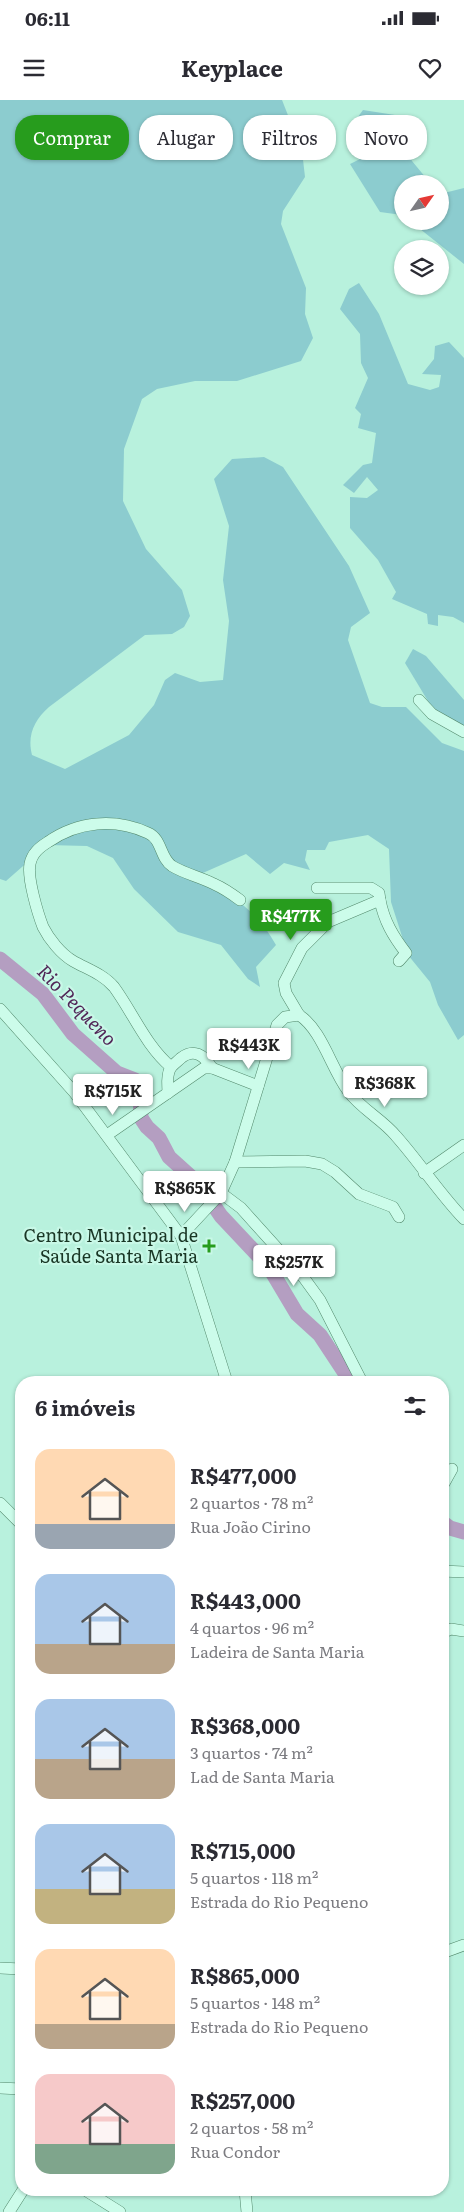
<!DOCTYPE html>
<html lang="pt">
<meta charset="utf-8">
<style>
body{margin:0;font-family:Literata,serif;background:#f7f7f7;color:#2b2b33;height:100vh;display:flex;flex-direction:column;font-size:19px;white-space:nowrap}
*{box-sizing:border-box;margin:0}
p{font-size:16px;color:#7c7c81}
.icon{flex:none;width:28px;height:28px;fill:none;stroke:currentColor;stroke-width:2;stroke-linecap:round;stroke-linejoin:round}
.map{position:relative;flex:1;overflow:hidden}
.sheet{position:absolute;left:15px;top:1276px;width:434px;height:820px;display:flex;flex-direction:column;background:#fff;border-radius:20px;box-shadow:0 1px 4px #0004}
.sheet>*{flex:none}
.guide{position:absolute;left:15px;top:15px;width:435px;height:45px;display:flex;gap:10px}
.needle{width:32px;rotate:56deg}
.controls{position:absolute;left:394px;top:75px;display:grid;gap:10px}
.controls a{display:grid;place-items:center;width:55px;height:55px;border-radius:50%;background:#fff;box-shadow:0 1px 4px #0004;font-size:25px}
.price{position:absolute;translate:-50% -42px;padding:0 11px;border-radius:5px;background:#fff;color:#222;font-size:16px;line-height:32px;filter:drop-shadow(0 1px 2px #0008)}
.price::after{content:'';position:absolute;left:50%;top:30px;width:15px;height:11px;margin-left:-8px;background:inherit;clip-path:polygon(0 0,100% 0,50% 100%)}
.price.on{background:#279c1d;color:#fff}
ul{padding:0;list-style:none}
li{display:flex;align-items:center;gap:15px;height:125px;padding:0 20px}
li span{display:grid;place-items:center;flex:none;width:140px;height:100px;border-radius:15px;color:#555}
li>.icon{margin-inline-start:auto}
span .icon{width:60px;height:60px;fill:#fffc;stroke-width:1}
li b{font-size:21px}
h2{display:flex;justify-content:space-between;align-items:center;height:60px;padding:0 20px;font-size:21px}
.chip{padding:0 18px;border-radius:20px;background:#fff;box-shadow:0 1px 4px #0004;font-size:18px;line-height:45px}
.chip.on{background:#279c1d;color:#fff}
.status{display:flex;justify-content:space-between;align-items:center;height:35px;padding:0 25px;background:#fff;direction:ltr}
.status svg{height:14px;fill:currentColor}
header{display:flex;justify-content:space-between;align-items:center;height:65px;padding:0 20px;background:#fff;font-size:22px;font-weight:700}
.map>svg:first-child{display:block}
.green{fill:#8ccccf}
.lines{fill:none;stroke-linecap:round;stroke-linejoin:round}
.river{stroke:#b49ec1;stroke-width:15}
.minor-casing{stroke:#52886b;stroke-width:12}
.minor{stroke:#ccfcea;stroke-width:11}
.poi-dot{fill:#279c1d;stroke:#c8f8e7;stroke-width:2}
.labels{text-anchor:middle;stroke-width:4.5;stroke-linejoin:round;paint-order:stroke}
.poi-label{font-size:18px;fill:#193625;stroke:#c8f8e7;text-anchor:end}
.water-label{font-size:19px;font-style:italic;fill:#512657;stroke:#c8f8e7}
</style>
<div class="status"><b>06:11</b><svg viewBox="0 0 49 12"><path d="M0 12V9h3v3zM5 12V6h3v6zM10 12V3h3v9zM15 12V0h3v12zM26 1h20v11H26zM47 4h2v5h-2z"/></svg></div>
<header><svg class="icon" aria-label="menu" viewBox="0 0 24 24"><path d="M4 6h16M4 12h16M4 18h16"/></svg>Keyplace<svg class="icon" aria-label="heart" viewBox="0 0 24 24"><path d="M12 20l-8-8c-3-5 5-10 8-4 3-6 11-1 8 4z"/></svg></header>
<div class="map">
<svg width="464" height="2112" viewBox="0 0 464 2112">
<rect width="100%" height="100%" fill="#b8f1dd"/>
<g class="green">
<path d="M0,0h282l20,51 3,26 -22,34 -2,13 25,64 -1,26 8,24 -12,23 -64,20h-42l-38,8 -15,10 -18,50 -1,52 23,48 36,41 8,26 -6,11 -12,7 -27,1 -96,72c-15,13 -22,29 -17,48l33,14 64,-34 25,-30 11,-25 10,-7 25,9 23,-2 6,-59 -6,-41 6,-54 -15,-47 18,-20 32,-2 19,10 66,99 21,47 -19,14 -3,13 22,63 12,4h24l36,36 22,8v284l-6,5 -20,-35 -8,-23 -22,-27 -17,-53 -2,-53 -21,-14 -39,7 -4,8h-18l-2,10 5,10 -26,-7 -14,11 -24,-20 -50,22c37,22 58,30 80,69l-20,22 4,20 -12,-8 -27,-34 -43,-13 -44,-43 -21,-31 -26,-12 -40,-1 -41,36 -6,-2z"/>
<polygon points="363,10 395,15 412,61 431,84 402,84 402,115 380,112 350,64 364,57 352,25"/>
<polygon points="464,88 464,164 410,121 440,121 440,94"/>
<polygon points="359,183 379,214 408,284 430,290 439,287 441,275 422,274 434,259 435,246 449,242 464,258 464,523 453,517 438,515 438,526 428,524 427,514 392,499 396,492 378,460 350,428 350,397 367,398 378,390 367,377 354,393 343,385 363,365 372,363 376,333 358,328 361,314 355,308 368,278 361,263 360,234 340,209 349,189"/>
<polygon points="413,549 426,556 464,600 464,629 437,616 405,563"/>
</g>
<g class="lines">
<g class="river">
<polyline points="0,859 43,894 73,934 117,973 135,980 140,987 141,1018 147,1027 159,1038 169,1057 199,1084 221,1116 269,1167 297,1214 320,1235 351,1282"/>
<polyline points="442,1422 450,1428 464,1432"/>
</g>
<g class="minor-casing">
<g id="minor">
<polyline points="419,600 432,614 464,632"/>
<path d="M380,800c4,21 13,36 26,53l-7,8"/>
<polyline points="0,909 74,992 181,1136 227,1282"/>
<path d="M299,915c23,15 32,53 49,76 13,18 34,28 48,45 24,27 43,57 68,83"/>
<polyline points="299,915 286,893 284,883 302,848 328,822 380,800 379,793 371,788 317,788"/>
<path d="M171,967c-25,-21 -38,-54 -57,-80 -11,-13 -27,-18 -41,-26 -12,-7 -24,-22 -30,-34 -5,-13 -16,-49 -13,-63 2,-11 10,-17 18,-22 30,-21 67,-24 100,-9 14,6 12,25 24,33 13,8 29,11 42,18 9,4 18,10 26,16"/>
<path d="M168,993c0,-8 -2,-16 2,-24 2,-4 7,-7 11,-11 13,-10 23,-3 31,10"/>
<polyline points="107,1035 204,968 212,968 258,986"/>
<polyline points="235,1062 305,1061 322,1064 335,1072 359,1094 393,1107 399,1117"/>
<polyline points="424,1073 464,1045"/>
<polyline points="221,1093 241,1108 304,1178 320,1200 362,1282"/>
<polyline points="181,1136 221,1093 235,1062 277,925 285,917 299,915"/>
<polyline points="442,1387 452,1369"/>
<polyline points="0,1403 21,1424"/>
<polyline points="442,1471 464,1472"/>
<polyline points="442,1533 451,1529 464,1531"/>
<polyline points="442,1853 464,1845"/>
<polyline points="0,1868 21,1869"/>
<polyline points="0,1988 21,1989"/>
<polyline points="85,2090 120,2112"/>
<polyline points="245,2090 247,2112"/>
<polyline points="9,2112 23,2090"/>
</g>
</g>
<use href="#minor" class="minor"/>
</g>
<path class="poi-dot" d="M206.5 1138.5h5v5h5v5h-5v5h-5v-5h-5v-5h5z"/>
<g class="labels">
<g class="poi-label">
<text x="198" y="1142">Centro Municipal de<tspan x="198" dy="21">Saúde Santa Maria</tspan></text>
</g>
<g class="water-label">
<text transform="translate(77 905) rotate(46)" y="7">Rio Pequeno</text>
</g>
</g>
</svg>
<div class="controls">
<a><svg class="needle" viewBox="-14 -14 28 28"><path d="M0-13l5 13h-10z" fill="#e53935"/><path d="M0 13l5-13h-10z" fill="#7c7c81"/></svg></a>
<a><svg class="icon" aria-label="layers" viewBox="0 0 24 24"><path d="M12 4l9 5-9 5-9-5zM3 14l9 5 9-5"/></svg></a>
</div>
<b class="price on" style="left:291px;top:841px">R$477K</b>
<b class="price" style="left:249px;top:970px">R$443K</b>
<b class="price" style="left:385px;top:1008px">R$368K</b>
<b class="price" style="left:113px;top:1016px">R$715K</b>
<b class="price" style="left:185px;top:1113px">R$865K</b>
<b class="price" style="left:294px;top:1187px">R$257K</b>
<div class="guide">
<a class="chip on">Comprar</a>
<a class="chip">Alugar</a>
<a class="chip">Filtros</a>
<a class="chip">Novo</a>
</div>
<section class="sheet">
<h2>6 imóveis<svg class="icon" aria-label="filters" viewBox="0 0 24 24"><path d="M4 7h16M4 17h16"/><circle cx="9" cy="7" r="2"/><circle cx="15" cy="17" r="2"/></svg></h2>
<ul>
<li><span style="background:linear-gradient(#ffd9b3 75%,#9aa5b1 0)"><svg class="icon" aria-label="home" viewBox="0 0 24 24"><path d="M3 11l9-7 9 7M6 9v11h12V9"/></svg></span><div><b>R$477,000</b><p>2 quartos · 78 m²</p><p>Rua João Cirino</p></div></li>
<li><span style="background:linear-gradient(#a9c7e8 70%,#b9a48a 0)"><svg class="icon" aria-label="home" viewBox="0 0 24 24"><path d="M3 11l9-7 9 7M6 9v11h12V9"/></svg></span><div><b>R$443,000</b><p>4 quartos · 96 m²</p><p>Ladeira de Santa Maria</p></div></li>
<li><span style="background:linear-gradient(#a9c7e8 60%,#b9a48a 0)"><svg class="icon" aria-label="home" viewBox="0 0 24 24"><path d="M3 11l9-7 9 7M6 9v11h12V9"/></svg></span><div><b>R$368,000</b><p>3 quartos · 74 m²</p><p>Lad de Santa Maria</p></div></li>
<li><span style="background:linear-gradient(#a9c7e8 65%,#c2b280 0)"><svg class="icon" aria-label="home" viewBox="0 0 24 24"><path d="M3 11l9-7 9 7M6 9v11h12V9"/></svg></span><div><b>R$715,000</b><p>5 quartos · 118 m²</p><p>Estrada do Rio Pequeno</p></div></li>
<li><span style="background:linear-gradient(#ffd9b3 75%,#b9a48a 0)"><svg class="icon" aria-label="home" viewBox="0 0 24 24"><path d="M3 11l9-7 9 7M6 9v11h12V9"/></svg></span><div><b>R$865,000</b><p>5 quartos · 148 m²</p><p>Estrada do Rio Pequeno</p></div></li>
<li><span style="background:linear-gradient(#f6c9c9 70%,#7fa58c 0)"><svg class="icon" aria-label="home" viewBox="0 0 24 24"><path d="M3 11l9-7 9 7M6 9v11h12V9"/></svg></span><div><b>R$257,000</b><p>2 quartos · 58 m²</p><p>Rua Condor</p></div></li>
</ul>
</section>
</div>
